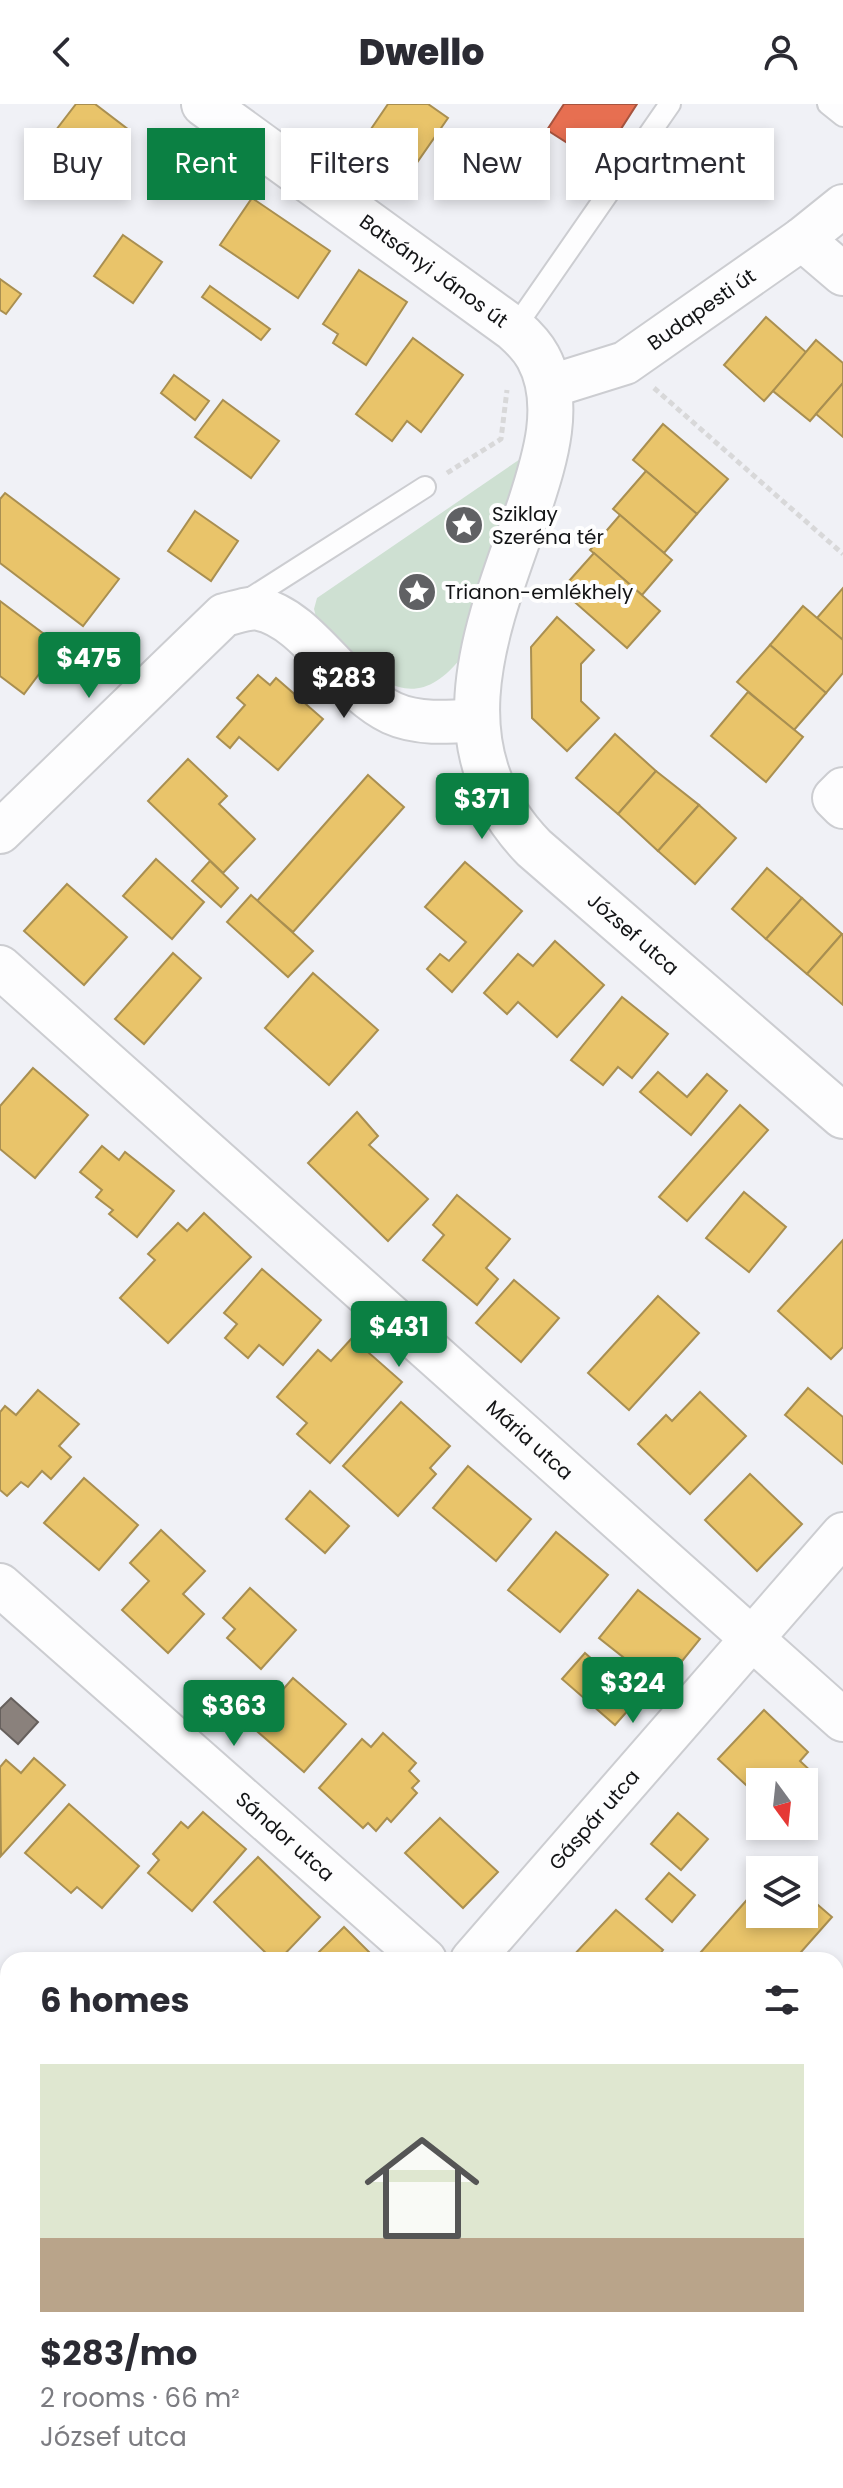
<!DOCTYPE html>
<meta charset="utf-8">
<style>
body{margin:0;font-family:Poppins,sans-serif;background:#f7f7f7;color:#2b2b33;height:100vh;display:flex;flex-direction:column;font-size:30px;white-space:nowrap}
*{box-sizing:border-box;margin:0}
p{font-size:26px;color:#7c7c81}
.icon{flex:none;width:44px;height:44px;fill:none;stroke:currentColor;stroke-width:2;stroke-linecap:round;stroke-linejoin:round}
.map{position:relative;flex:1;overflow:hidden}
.sheet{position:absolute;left:0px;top:1848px;width:844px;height:536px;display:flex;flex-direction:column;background:#fff;border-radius:24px 24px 0 0;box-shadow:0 4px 12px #0003}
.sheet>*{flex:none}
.guide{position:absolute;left:24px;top:24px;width:796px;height:72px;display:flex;gap:16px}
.needle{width:52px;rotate:165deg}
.controls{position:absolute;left:746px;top:1664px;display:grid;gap:16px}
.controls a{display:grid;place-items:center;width:72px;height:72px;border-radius:0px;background:#fff;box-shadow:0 4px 12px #0003;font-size:40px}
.price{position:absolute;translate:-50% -68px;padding:0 18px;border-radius:8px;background:#0b8043;color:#fff;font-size:26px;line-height:52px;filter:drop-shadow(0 2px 4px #0008)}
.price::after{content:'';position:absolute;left:50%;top:48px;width:24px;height:18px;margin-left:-12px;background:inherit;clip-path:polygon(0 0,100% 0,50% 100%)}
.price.on{background:#222;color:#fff}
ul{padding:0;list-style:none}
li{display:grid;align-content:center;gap:16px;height:424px;padding:0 40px}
li span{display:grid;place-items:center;height:248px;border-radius:0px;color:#555}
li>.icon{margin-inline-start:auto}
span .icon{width:144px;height:144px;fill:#fffc;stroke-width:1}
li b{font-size:34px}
h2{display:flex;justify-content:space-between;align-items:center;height:96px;padding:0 40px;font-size:34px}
.tag{padding:0 28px;border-radius:0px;background:#fff;box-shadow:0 4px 12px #0003;font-size:28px;line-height:72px}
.tag.on{background:#0b8043;color:#fff}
header{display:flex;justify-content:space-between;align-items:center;height:104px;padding:0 40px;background:#fff;font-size:36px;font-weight:800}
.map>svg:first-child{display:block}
.green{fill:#cee0d2}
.homes{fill:#e9c46a;stroke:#a98f51;stroke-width:2}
.shops{fill:#e76f51;stroke:#a7543f;stroke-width:2}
.industry{fill:#8a817c;stroke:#66605d;stroke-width:2}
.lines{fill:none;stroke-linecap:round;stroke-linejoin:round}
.service-casing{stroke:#cccdd1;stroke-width:24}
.minor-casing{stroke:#cccdd1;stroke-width:46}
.tertiary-casing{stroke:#cccdd1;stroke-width:48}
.path{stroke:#d8d8d9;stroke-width:5;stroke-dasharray:6 4;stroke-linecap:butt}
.service{stroke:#fdfdfe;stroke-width:20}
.minor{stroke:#fdfdfe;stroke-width:42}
.tertiary{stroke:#fdfdfe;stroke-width:44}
.labels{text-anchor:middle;stroke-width:8;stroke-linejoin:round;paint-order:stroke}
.street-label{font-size:20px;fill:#131416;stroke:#fefefe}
.poi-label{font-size:20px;fill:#131416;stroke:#fefefe;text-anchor:start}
</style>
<header><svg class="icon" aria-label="back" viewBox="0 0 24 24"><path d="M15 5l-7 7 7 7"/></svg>Dwello<svg class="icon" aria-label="person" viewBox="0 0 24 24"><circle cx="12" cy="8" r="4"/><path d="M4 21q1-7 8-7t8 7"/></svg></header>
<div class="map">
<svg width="843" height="2384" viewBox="0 0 843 2384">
<rect width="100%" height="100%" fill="#f0f1f6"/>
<path class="green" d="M529,349l-65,201c-56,75 -100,12 -147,-33l-3,-12 3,-11z"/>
<g class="homes">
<polygon points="76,0 95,0 129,26 82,88 36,52"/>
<polygon points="388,0 428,0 448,14 416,60 369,28"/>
<polygon points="252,94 330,147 298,194 220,141"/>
<polygon points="123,131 162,158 133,199 94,172"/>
<polygon points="359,166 407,198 366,261 333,239 338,230 323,220"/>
<polygon points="0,175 21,190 6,210 0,206"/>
<polygon points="210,182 270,225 261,236 202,193"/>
<polygon points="766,213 807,249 764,297 724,261"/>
<polygon points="413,234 463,271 421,328 407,317 392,337 356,310"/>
<polygon points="816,236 843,259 843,279 810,317 773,287"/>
<polygon points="174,271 209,297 195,316 161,289"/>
<polygon points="843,279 843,333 816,310"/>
<polygon points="223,296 279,337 251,374 195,333"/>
<polygon points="663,320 728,375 697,410 633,356"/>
<polygon points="646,367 697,410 664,449 613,405"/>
<polygon points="5,389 119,475 83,522 0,459 0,395"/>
<polygon points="195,407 238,437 211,477 168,447"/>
<polygon points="620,411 672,456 642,491 590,446"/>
<polygon points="594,449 660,507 627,544 561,486"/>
<polygon points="843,484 843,536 817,514"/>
<polygon points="0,497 60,542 24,590 0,572"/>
<polygon points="803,502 843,536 843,569 826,589 770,541"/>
<polygon points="557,513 594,546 581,560 581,597 599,614 567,647 532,614 531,543"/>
<polygon points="770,541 826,589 794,626 737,578"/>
<polygon points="258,571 270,581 276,574 323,615 278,666 239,633 230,644 217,633 245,601 237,594"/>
<polygon points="748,588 803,633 766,678 711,632"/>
<polygon points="615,630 656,667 618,710 576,674"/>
<polygon points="188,655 227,692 219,700 255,735 223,769 148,697"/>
<polygon points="656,667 699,701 658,747 618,710"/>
<polygon points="368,671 404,703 293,828 257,797"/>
<polygon points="699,701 736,734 695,780 658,747"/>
<polygon points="156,755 204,798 172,835 123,792"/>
<polygon points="210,757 238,784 221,803 192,777"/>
<polygon points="465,758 522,807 452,888 427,865 440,850 449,857 466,838 425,803"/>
<polygon points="767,764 802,794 766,835 732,805"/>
<polygon points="67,780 127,833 84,881 24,827"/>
<polygon points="251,791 313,847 288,873 227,818"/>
<polygon points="802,794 842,830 807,870 766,835"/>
<polygon points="842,830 843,830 843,901 807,870"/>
<polygon points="555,837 604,881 557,933 518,898 507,910 484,889 518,850 533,862"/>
<polygon points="173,849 201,874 144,940 115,915"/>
<polygon points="313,869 378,926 329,981 265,924"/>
<polygon points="622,893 668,930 632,974 618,963 603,981 571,956"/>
<polygon points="33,964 88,1011 35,1074 0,1045 0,1002"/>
<polygon points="658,968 687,993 707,970 727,987 691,1031 640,988"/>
<polygon points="740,1001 768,1026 687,1117 659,1093"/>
<polygon points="357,1008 378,1032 369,1041 428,1095 388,1137 308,1059"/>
<polygon points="102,1042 119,1056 125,1048 174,1087 137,1133 109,1110 113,1106 96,1093 102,1086 80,1068"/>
<polygon points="744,1088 786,1123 749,1168 706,1134"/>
<polygon points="457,1091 510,1135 486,1164 498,1175 477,1201 423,1156 444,1131 433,1121"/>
<polygon points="204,1109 251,1153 168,1239 120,1194 155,1156 148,1150 178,1119 187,1127"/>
<polygon points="843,1136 843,1243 831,1255 778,1207"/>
<polygon points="262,1165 321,1216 283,1261 259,1241 248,1254 225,1234 237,1220 224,1209"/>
<polygon points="514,1176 559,1214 521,1258 476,1219"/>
<polygon points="658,1192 699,1229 629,1306 588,1269"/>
<polygon points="352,1234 402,1278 330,1359 297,1330 307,1319 277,1293 318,1246 331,1257"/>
<polygon points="808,1284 843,1313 843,1360 785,1311"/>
<polygon points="38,1286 79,1320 59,1342 71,1353 51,1375 42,1367 28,1383 21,1378 7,1392 0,1386 0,1308 5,1302 16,1311"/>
<polygon points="700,1288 746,1332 690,1390 638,1340 666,1311 672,1317"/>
<polygon points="401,1298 450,1342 430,1364 436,1370 398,1412 343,1362"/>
<polygon points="468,1362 531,1415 496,1457 433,1404"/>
<polygon points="750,1370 802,1420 757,1467 705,1416"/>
<polygon points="84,1374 138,1421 99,1466 44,1419"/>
<polygon points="310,1387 349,1422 325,1449 286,1415"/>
<polygon points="161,1426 205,1467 183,1490 204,1510 168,1549 122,1506 149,1477 130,1459"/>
<polygon points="556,1428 608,1471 560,1528 508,1486"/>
<polygon points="250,1484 296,1526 261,1565 227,1534 235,1525 223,1514"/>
<polygon points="638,1486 700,1535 661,1583 599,1534"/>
<polygon points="585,1549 638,1595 615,1621 562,1575"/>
<polygon points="293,1574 346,1620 304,1668 251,1622"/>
<polygon points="764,1606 808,1648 800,1657 815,1671 804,1684 804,1678 760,1678 760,1694 718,1655"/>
<polygon points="383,1629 416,1659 409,1667 419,1677 412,1684 417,1689 391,1718 387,1714 376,1727 368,1719 363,1724 319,1684 362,1635 371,1643"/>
<polygon points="34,1654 65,1681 1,1752 0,1663 6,1656 21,1669"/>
<polygon points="69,1700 139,1762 102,1804 77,1783 71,1789 25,1749"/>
<polygon points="203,1708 246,1745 192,1807 148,1769 159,1756 153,1750 181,1718 188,1724"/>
<polygon points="678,1709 708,1735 681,1766 651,1740"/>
<polygon points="440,1714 498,1768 463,1804 405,1749"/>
<polygon points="258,1753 320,1813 279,1856 273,1856 214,1798"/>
<polygon points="669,1769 695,1791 672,1818 646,1795"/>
<polygon points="760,1781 760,1810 804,1810 804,1789 832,1813 794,1856 710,1856 701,1848"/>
<polygon points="616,1806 663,1846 655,1856 574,1856 571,1854"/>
<polygon points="344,1823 377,1856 311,1856"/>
<polygon points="8,1917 8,1993 0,1986 0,1926"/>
<polygon points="836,2050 843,2056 843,2065 836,2073"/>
<polygon points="843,2114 843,2139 836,2133 836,2121"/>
<polygon points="0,2148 8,2155 8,2175 0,2184"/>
<polygon points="843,2282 843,2378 838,2384 829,2376 836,2376 836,2290"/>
<polygon points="77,2376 109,2376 118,2384 70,2384"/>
<polygon points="561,2376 583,2376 577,2384 571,2384"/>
</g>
<polygon class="shops" points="564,0 637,0 599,59 547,26"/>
<polygon class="industry" points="11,1594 38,1618 18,1640 0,1624 0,1605"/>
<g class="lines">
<g class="service-casing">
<g id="service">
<polyline points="828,0 843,12"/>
<polyline points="514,225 670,0"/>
<polyline points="243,499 425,383"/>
</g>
</g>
<g class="minor-casing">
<g id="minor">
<polyline points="802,135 843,170"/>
<path id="s1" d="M548,283l77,-24 177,-124 41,-33"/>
<polyline points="843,685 834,694 843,703"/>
<path d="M0,728l224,-217c10,-2 25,-8 35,-6 48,9 84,81 133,104 26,12 58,9 85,7"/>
<path id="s2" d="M0,863l843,753"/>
<path id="s3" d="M0,1481l425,375"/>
<path id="s4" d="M472,1856l371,-426"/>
<polyline points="0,2064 8,2071"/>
<polyline points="836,2202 843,2208"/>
<polyline points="360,2376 369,2384"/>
<polyline points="12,2384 19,2376"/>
</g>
</g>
<g class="tertiary-casing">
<g id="tertiary">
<path id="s5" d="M204,0l310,225c9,8 18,17 24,28 25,46 7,102 -8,148 -41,117 -97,239 4,343l309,268"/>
</g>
</g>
<g class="path">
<polyline points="654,284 843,450"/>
<polyline points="447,369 501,335 507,286"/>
</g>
<use href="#service" class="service"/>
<use href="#minor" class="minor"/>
<use href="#tertiary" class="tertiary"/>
</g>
<defs>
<g id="sight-disc" transform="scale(2)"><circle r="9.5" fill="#606164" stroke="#fefefe"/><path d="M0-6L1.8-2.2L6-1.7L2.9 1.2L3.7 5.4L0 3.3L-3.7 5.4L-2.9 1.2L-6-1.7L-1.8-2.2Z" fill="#fff"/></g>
</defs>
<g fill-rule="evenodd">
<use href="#sight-disc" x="464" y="421"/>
<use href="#sight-disc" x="417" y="488"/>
</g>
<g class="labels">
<g class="street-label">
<text dy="7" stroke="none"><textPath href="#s5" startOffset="284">Batsányi János út</textPath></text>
<text dy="7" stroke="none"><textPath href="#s1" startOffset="174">Budapesti út</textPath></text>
<text dy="7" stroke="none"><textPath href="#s5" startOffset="1070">József utca</textPath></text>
<text dy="7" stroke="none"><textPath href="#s2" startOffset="710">Mária utca</textPath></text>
<text dy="7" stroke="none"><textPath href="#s4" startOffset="186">Gáspár utca</textPath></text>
<text dy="7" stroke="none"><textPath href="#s3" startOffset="380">Sándor utca</textPath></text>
</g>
<g class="poi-label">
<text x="492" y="417">Sziklay<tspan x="492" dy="23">Szeréna tér</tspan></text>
<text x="445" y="495">Trianon-emlékhely</text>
</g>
</g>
</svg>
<div class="controls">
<a><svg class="needle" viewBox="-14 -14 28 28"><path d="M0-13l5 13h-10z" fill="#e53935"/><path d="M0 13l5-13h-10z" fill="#7c7c81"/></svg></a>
<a><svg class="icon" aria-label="layers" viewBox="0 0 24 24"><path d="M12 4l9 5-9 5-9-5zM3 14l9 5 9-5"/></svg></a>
</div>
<b class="price" style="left:89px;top:596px">$475</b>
<b class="price on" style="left:344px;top:616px">$283</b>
<b class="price" style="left:482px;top:737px">$371</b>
<b class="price" style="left:399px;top:1265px">$431</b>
<b class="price" style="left:633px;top:1621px">$324</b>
<b class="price" style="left:234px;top:1644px">$363</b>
<div class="guide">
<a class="tag">Buy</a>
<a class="tag on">Rent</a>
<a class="tag">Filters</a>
<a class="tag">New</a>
<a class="tag">Apartment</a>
</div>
<section class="sheet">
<h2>6 homes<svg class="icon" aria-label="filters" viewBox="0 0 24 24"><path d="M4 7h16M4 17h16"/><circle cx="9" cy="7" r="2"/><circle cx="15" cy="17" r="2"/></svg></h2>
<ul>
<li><span style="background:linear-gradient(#dfe7d0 70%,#b9a48a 0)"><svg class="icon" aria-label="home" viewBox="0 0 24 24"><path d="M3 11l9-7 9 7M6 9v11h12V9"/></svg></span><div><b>$283/mo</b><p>2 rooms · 66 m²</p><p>József utca</p></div></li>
</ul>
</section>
</div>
